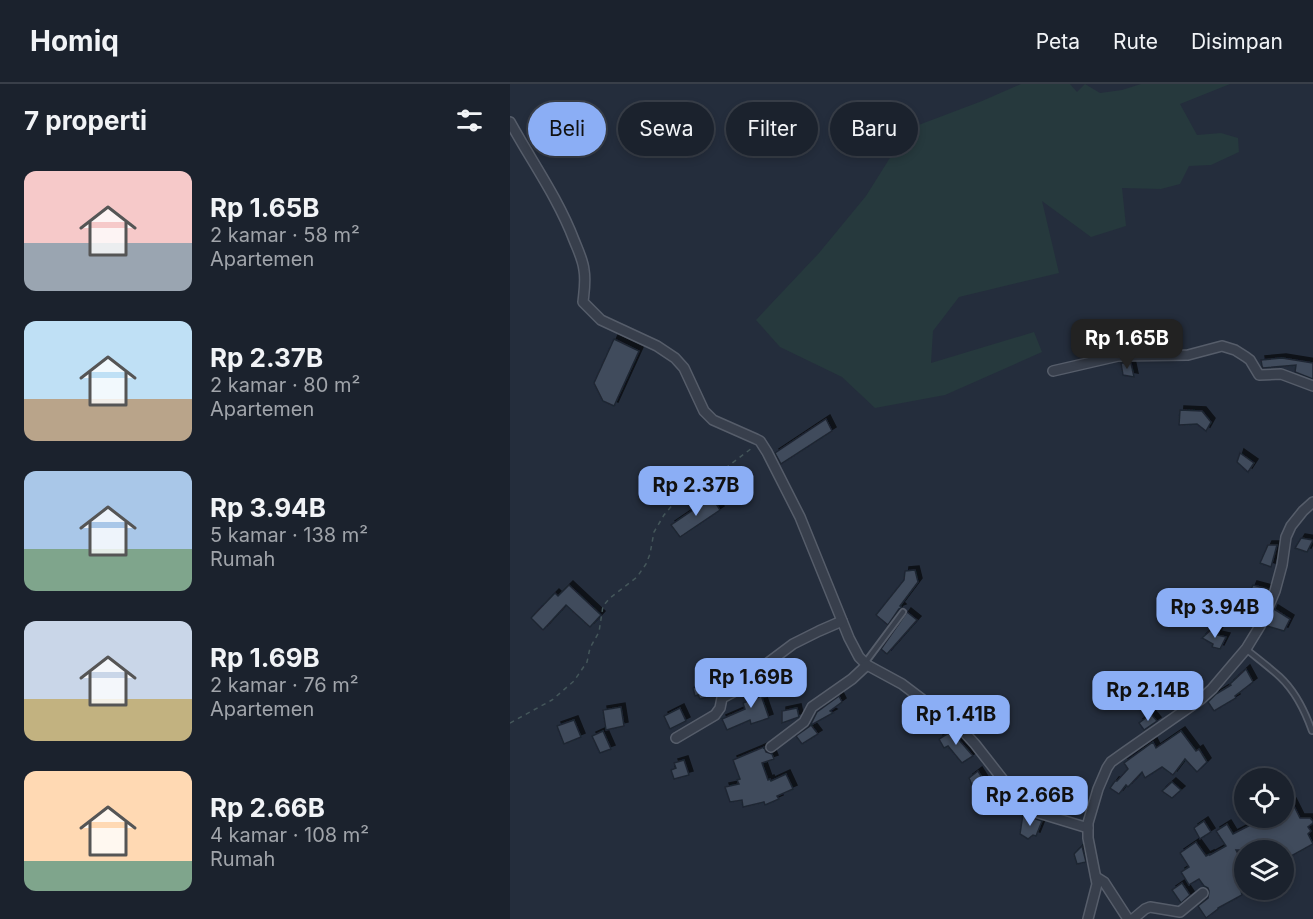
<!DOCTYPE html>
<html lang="id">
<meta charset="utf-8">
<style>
body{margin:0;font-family:Inter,sans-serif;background:#282f39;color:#f1f3f6;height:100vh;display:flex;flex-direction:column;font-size:22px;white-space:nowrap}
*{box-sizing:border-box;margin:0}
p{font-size:20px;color:#a0a4aa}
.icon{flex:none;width:33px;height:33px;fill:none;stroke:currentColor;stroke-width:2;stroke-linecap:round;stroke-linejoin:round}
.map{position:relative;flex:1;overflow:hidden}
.drawer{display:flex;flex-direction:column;background:#1b222d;width:510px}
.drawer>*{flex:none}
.guide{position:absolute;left:18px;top:18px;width:570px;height:54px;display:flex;gap:12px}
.tools{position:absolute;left:724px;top:684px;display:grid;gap:12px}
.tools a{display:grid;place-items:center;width:60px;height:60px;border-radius:50%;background:#1b222d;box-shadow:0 3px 9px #0003,0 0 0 2px #393f49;font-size:30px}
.price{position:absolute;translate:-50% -51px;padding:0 14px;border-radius:12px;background:#8baef5;color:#111;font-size:20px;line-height:39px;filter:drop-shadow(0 2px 3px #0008)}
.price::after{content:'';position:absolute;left:50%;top:36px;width:18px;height:14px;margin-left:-9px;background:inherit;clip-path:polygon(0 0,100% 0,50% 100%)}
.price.on{background:#222;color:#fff}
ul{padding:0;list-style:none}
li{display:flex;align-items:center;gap:18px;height:150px;padding:0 24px}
li span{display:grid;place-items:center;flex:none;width:168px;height:120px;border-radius:12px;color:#555}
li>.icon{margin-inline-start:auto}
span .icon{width:72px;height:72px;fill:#fffc;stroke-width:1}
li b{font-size:26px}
h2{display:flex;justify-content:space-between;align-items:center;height:72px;padding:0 24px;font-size:26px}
.chip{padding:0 21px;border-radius:27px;background:#1b222d;box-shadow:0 3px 9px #0003,0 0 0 2px #393f49;font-size:21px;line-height:54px}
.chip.on{background:#8baef5;color:#111}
header{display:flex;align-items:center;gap:36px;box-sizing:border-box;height:84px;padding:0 30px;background:#1b222d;border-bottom:2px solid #393f49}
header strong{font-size:28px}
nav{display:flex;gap:33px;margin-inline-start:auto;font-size:21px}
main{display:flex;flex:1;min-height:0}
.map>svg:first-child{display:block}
.green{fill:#26393d}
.building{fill:#404b5b;stroke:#1f2633;stroke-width:1.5;filter:url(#shadow)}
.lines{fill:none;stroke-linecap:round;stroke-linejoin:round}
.lane-casing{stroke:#565d6a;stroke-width:8}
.street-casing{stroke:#565d6a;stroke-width:12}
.path{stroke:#44565a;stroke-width:1.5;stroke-dasharray:4.5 4.5;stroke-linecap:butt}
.lane{stroke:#383f4c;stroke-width:4.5}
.street{stroke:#383f4c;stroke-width:9}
</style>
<header>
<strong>Homiq</strong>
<nav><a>Peta</a><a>Rute</a><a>Disimpan</a></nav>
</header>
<main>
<section class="drawer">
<h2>7 properti<svg class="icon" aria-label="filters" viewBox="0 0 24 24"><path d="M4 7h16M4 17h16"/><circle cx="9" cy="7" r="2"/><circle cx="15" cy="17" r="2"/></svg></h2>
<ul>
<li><span style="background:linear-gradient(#f6c9c9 60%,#9aa5b1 0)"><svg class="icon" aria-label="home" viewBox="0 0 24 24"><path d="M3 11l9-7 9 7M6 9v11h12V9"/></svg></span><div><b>Rp 1.65B</b><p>2 kamar · 58 m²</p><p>Apartemen</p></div></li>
<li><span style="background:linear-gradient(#bfe0f5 65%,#b9a48a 0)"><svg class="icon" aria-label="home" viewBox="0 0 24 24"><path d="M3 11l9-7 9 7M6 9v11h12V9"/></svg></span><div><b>Rp 2.37B</b><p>2 kamar · 80 m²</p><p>Apartemen</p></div></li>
<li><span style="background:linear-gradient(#a9c7e8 65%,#7fa58c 0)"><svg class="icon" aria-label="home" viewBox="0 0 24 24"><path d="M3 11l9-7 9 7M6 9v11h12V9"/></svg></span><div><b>Rp 3.94B</b><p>5 kamar · 138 m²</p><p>Rumah</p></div></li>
<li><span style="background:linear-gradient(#c9d6e8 65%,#c2b280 0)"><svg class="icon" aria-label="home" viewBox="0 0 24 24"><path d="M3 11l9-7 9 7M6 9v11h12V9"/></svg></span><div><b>Rp 1.69B</b><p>2 kamar · 76 m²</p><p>Apartemen</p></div></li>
<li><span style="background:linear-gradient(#ffd9b3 75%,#7fa58c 0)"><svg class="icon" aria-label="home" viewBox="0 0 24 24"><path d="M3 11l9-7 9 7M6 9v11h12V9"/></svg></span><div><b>Rp 2.66B</b><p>4 kamar · 108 m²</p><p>Rumah</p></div></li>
</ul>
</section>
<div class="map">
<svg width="803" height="835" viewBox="0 0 803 835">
<defs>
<filter id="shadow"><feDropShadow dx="4" dy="-4" stdDeviation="0" flood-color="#0009"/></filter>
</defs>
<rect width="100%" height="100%" fill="#242d3c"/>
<polygon class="green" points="511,0 560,0 567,8 575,0 590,9 612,6 631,0 720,0 670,20 687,51 711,49 728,54 729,68 701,81 679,82 670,100 651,105 612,104 616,142 581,153 532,117 549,189 449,213 423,247 421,279 524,248 532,268 435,311 365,324 332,293 270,263 246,236 309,169 356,112 398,45 472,17"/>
<g class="building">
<polygon points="104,255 129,267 104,322 93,317 84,299"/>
<polygon points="772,274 803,279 803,295 785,288 786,281 753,284 752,282 751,276"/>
<polygon points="611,279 621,279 624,293 613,291"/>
<polygon points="670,326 692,327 701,338 696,347 687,340 669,341"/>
<polygon points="316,335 322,347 271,380 265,369"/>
<polygon points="730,369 744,379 738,388 727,378"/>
<polygon points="202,413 210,426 170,453 161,441"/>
<polygon points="791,454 803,456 797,468 785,464"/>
<polygon points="758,461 767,461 761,483 750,479"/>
<polygon points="405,486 408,498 390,522 392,524 389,525 378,541 366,531 394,496 395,487"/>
<polygon points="59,501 91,531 80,543 56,521 33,546 21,534 45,509 48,512"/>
<polygon points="743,501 758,505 744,538 733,533 739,523 716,520 718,510 738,512"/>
<polygon points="764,525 780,535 774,547 757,542"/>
<polygon points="397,528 407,536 377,570 371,565"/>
<polygon points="702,545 709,547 707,551 716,553 710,565 702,563 703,560 692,554"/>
<polygon points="736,585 743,598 725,612 726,614 704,627 698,618 706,610 721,601 720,600"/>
<polygon points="199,598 204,611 190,615 188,611 185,612 183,604"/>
<polygon points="258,598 261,611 252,614 259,634 241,640 240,636 217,646 212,635 235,625 233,619 249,613 245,601"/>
<polygon points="329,612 332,618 320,627 323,629 301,641 308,650 292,660 286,652 300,642 307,628"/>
<polygon points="111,623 114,642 96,646 93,626"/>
<polygon points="170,624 176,637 160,645 154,632"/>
<polygon points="287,624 289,633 272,639 272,627"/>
<polygon points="641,630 647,637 634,646 629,639"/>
<polygon points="64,636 71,653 54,660 47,642"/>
<polygon points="93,647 101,665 90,669 82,652"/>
<polygon points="442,647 448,652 450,655 449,656 463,672 452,679 438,662 434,664 429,655"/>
<polygon points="671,647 686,667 689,665 697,678 687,688 675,675 663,691 652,683 635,694 632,688 618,703 616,701 609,710 600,704 605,697 607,697 618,685 614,679 643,658 646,664"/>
<polygon points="254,663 256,668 262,670 264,675 252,679 258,696 260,695 261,697 276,690 283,705 267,712 269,715 255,721 254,718 233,723 232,716 220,718 215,703 229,700 227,696 230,695 223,676"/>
<polygon points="174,676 179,691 164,695 161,686 166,684 164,679"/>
<polygon points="468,687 478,703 466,711 459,694"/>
<polygon points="662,698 671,706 662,714 652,707"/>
<polygon points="782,718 790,734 800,734 803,737 803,739 798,743 801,747 798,750 803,760 774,776 774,766 726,766 735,784 735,794 729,797 732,811 708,824 708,825 696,834 688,822 698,814 699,807 698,804 694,802 689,795 679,801 671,788 679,783 670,769 686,758 696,772 700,770 700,771 716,762 706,747 717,740 723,750 754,734 774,734 774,722"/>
<polygon points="513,730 517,732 532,737 526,752 523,751 518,755 510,750"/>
<polygon points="694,737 701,748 690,755 684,744"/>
<polygon points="572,762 576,778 567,780 564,770"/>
<polygon points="672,799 680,811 671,819 662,806"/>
</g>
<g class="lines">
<g class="lane-casing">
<g id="lane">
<path d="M736,565c11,9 23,18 34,28 16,15 25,34 32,54"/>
<polyline points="355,579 393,528"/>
</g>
</g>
<g class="street-casing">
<g id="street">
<path d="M0,38c22,40 48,76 64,118 4,10 9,20 10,30 2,11 0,22 -1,32l18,18 56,26 18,12 9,10 20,43 9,9 43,19 4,2 7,11 33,65 49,121 10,19 8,8 35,19 37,28 25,20 11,12 47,60 7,6 59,18"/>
<polyline points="543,287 608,272 678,271 712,262 725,266 736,273 740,276 749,291 771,290 803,302"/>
<polyline points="166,654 205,631 210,624 212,614 233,603 235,596 283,560 309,547 332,537"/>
<polyline points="261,663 294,638 302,623 342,595 357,581"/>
<polyline points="586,793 594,798 618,835"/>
<polyline points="578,835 587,800 578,754 578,739 588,705 597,684 601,678 615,668 691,615 702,605 736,565 750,542 765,507 772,481 776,453 781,442 793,427 803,418"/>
<polyline points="623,835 635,825 640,823 670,828 693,809"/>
</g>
</g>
<polyline class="path" points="0,639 42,616 64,597 77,578 80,564 89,548 93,522 100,514 127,493 136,480 140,470 144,448 154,431 170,412 177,406 196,399 242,364"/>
<use href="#lane" class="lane"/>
<use href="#street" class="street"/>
</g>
</svg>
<div class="tools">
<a><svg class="icon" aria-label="locate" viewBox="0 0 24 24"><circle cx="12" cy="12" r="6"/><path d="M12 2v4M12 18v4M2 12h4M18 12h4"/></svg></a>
<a><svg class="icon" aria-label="layers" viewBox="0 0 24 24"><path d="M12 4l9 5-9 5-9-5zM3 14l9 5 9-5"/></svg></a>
</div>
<b class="price on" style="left:617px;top:286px">Rp 1.65B</b>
<b class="price" style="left:186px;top:433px">Rp 2.37B</b>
<b class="price" style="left:705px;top:555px">Rp 3.94B</b>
<b class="price" style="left:241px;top:625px">Rp 1.69B</b>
<b class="price" style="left:638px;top:638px">Rp 2.14B</b>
<b class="price" style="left:446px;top:662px">Rp 1.41B</b>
<b class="price" style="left:520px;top:743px">Rp 2.66B</b>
<div class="guide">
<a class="chip on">Beli</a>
<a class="chip">Sewa</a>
<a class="chip">Filter</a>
<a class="chip">Baru</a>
</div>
</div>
</main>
